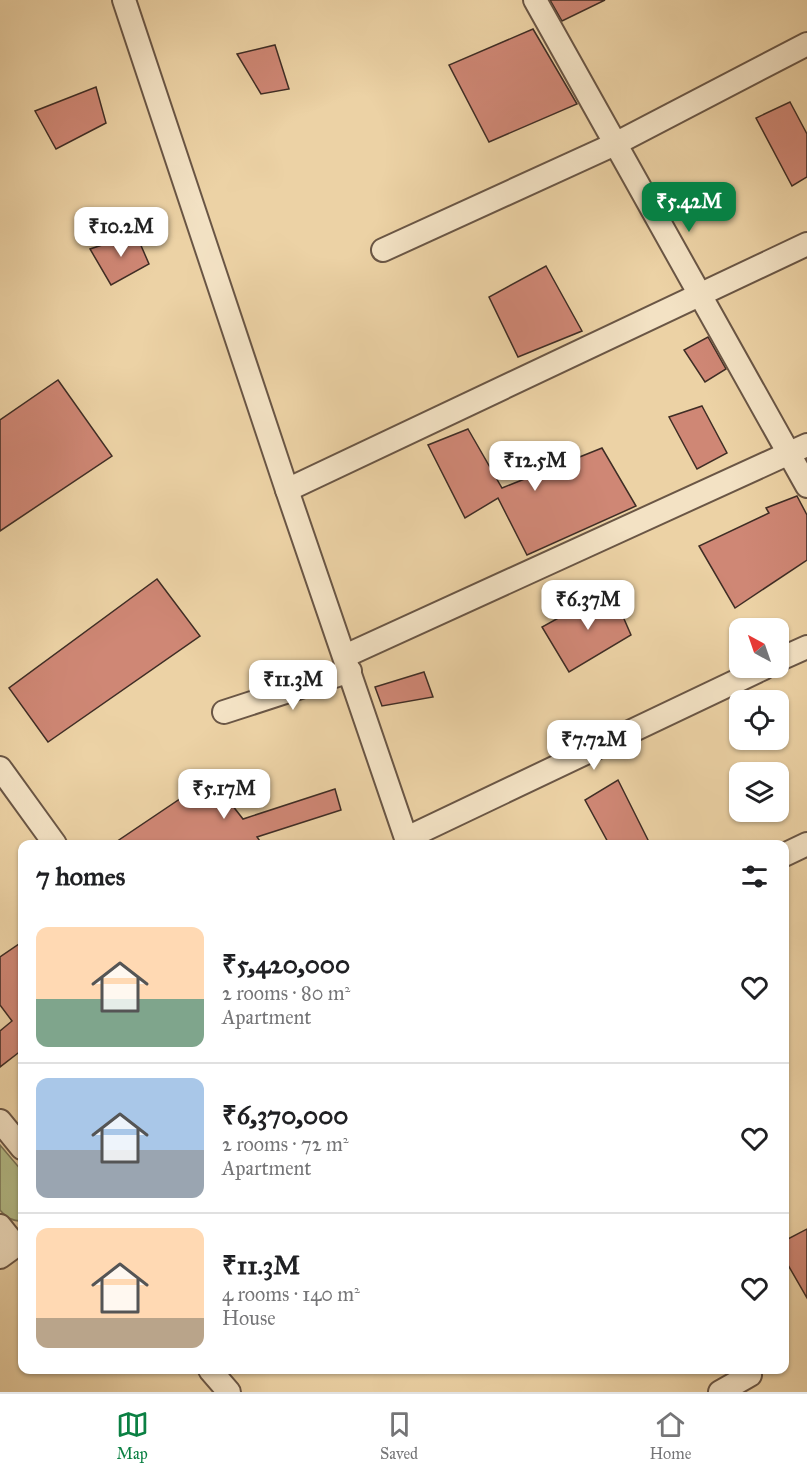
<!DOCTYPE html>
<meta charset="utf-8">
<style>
body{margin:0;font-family:"IM FELL Great Primer",serif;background:#f6f6f6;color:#202124;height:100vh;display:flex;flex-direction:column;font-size:22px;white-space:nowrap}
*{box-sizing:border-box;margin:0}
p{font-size:20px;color:#757577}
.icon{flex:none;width:33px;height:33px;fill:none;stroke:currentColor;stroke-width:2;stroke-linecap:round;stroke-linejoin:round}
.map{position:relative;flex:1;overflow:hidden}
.drawer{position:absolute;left:18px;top:840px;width:771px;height:534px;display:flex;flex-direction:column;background:#fff;border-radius:12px;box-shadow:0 2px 4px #0004}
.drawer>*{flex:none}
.needle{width:39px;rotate:320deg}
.tools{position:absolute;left:729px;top:618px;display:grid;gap:12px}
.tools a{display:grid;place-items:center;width:60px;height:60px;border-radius:12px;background:#fff;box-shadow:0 2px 4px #0004;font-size:30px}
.price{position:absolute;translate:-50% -51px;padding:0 14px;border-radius:12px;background:#fff;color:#222;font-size:20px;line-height:39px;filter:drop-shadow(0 2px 3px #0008)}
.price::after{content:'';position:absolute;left:50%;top:36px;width:18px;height:14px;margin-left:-9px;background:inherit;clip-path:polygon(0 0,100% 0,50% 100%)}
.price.selected{background:#0b8043;color:#fff}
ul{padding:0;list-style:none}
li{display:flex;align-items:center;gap:18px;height:150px;padding:0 18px}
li+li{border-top:2px solid #e0e0e0}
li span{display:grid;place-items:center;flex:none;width:168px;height:120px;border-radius:12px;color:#555}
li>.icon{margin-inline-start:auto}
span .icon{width:72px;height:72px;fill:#fffc;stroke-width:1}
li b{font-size:26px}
h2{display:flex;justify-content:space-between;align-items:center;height:72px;padding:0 18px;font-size:26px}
.menu{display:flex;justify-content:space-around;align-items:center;height:84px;border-top:2px solid #e0e0e0;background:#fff;font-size:16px;color:#757577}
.menu a{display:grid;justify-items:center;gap:3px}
.menu .selected{color:#0b8043}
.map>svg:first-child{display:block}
.green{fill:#b4bd89;stroke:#7a7557;stroke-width:1.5}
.building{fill:#cf8775;stroke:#3f2d25;stroke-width:1.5}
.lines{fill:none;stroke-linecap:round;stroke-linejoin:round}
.street-casing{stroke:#6a5645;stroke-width:26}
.street{stroke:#f3e2c4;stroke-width:22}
</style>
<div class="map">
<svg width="807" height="1392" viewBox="0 0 807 1392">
<rect width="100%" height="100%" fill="#ecd2a5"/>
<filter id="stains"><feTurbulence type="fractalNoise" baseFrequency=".00333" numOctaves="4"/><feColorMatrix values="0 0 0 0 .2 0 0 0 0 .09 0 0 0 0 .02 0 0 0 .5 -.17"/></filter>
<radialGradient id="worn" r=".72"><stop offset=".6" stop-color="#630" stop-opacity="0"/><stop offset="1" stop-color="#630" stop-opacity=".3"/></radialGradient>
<path class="green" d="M0,1145l22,26v50c-10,0 -15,-3 -22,-11z"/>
<g class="building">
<polygon points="550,0 605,0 562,21"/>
<polygon points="533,29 577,104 489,142 449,65"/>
<polygon points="275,45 289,89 261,94 237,54"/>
<polygon points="96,87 106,123 56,149 35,111"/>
<polygon points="790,102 807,134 807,177 792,186 756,118"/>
<polygon points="136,234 149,264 111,285 90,249"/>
<polygon points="546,266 582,331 518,357 489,297"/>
<polygon points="708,337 726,369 705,382 684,350"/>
<polygon points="58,380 112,456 0,531 0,420"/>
<polygon points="702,406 727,453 697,469 669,417"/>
<polygon points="468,429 502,488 602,448 636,506 527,555 498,498 465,518 428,445"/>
<polygon points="797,496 807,515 807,560 735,608 699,546 769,513 766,508"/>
<polygon points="157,579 200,636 48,742 9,688"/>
<polygon points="611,589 631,635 569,672 542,627"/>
<polygon points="424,672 433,697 382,706 375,687"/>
<polygon points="211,778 243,819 335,789 341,810 257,837 262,844 113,844"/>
<polygon points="618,780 650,844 609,844 585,800"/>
<polygon points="22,942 22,1050 0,1067 0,1031 12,1021 0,1005 0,957"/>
<polygon points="807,1229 807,1298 784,1258 784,1241"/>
</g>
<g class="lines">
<g class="street-casing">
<g id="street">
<polyline points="124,0 287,490 408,844"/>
<polyline points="535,0 807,486"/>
<polyline points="383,250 615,144 807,44"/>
<polyline points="287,490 807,244"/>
<polyline points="345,656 807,445"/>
<polyline points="778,660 807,647"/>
<polyline points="224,712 350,671"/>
<polyline points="0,768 55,844"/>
<polyline points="407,838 764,668"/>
<polyline points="784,855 807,844"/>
<polyline points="0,1121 22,1148"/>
<polyline points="0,1226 16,1246"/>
<polyline points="0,1257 22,1241"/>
<polyline points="210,1370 229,1392"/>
<polyline points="720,1392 750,1375"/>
</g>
</g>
<use href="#street" class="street"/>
</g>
<rect width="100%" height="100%" filter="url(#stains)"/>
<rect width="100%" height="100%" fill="url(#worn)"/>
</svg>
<div class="tools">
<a><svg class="needle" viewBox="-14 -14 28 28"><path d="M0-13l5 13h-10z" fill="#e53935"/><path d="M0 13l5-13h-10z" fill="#757577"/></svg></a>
<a><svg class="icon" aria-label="locate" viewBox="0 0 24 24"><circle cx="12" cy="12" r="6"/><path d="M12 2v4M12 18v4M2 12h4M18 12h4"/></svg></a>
<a><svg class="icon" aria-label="layers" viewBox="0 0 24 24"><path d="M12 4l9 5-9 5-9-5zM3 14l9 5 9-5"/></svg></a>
</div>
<b class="price selected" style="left:689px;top:233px">₹5.42M</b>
<b class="price" style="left:121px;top:258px">₹10.2M</b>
<b class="price" style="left:535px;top:492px">₹12.5M</b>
<b class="price" style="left:588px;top:631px">₹6.37M</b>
<b class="price" style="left:293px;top:711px">₹11.3M</b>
<b class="price" style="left:594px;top:771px">₹7.72M</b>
<b class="price" style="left:224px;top:820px">₹5.17M</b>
<section class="drawer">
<h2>7 homes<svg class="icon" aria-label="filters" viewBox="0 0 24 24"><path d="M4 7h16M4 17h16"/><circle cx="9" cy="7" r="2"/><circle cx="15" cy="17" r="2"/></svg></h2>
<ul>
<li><span style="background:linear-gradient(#ffd9b3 60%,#7fa58c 0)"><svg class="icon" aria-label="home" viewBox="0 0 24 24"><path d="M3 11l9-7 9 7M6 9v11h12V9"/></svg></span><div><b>₹5,420,000</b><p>2 rooms · 80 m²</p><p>Apartment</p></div><svg class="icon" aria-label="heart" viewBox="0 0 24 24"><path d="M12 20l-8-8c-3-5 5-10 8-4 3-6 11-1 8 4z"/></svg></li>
<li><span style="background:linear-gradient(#a9c7e8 60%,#9aa5b1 0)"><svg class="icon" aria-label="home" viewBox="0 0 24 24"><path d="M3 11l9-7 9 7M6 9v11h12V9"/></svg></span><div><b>₹6,370,000</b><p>2 rooms · 72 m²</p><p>Apartment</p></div><svg class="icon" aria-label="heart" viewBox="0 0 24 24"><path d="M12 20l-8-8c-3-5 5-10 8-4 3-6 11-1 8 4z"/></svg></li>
<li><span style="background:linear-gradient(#ffd9b3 75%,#b9a48a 0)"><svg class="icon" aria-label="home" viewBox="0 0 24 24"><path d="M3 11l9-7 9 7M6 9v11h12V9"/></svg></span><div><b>₹11.3M</b><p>4 rooms · 140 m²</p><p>House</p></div><svg class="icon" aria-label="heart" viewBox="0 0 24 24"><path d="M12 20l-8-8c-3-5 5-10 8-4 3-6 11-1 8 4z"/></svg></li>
</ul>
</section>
</div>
<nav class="menu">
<a class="selected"><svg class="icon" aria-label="map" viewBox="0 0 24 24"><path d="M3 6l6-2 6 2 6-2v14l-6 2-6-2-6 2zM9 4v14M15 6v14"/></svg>Map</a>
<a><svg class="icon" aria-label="saved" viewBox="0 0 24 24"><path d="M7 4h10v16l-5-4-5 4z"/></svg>Saved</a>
<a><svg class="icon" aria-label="home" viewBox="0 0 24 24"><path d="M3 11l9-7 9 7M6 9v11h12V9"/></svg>Home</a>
</nav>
